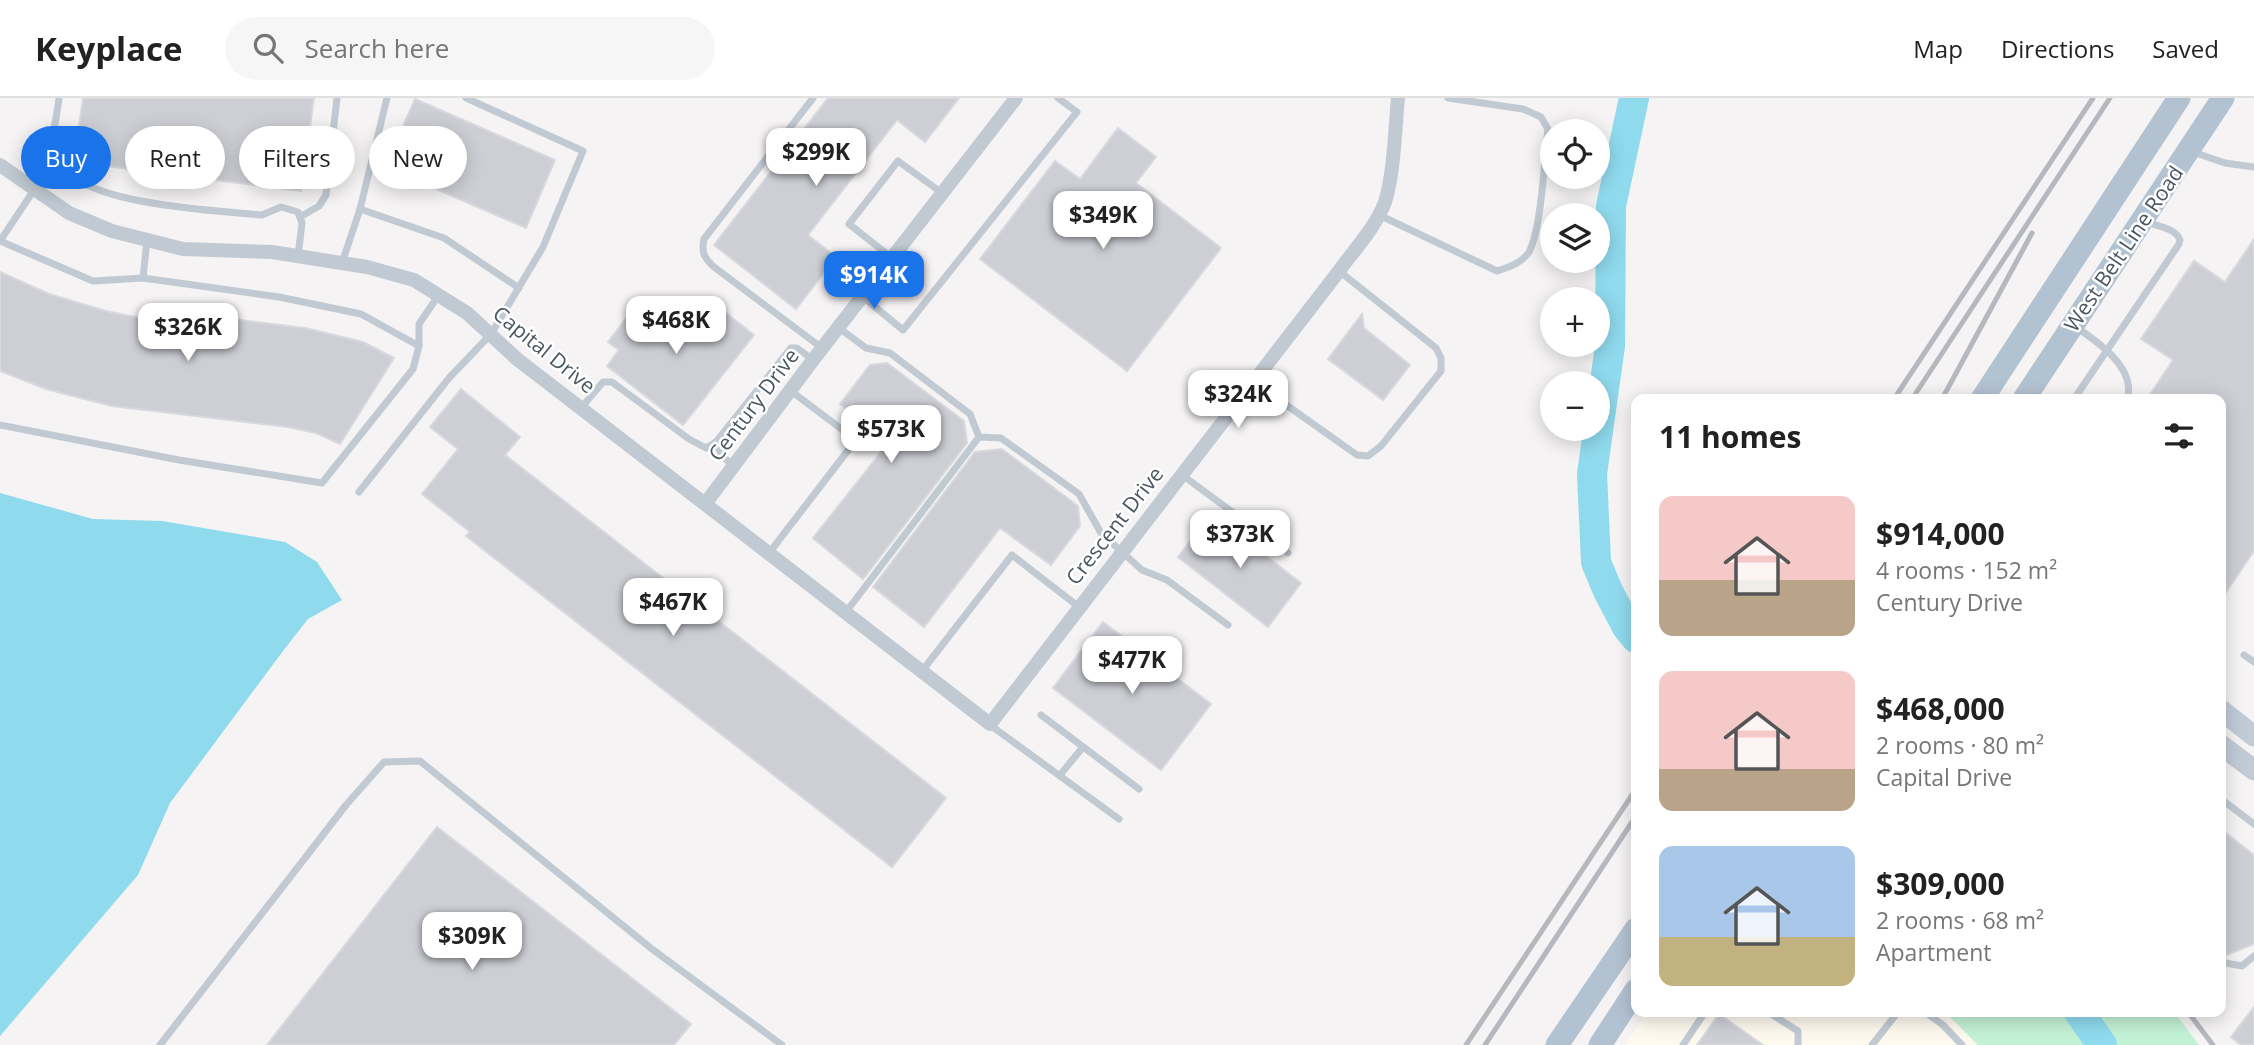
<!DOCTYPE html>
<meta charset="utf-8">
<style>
body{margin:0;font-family:"Open Sans",sans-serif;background:#f6f6f6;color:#222;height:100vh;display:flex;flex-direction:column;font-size:26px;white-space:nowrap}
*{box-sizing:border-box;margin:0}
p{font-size:23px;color:#767676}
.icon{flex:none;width:38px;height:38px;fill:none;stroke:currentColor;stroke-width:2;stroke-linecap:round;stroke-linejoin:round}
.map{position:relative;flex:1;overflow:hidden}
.side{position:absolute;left:1631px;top:296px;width:595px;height:623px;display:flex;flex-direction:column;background:#fff;border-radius:14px;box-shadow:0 4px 18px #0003}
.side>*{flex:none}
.top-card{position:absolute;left:21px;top:28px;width:665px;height:63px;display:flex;gap:14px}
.fabs{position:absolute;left:1540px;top:21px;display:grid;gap:14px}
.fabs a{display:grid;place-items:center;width:70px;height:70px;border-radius:50%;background:#fff;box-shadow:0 4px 18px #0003;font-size:35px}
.price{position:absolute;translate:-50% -60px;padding:0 16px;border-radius:14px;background:#fff;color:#222;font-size:23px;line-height:46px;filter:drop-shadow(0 2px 4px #0008)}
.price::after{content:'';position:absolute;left:50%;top:42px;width:21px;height:16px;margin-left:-10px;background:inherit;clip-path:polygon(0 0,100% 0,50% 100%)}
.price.active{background:#1a73e8;color:#fff}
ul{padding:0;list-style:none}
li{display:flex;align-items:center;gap:21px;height:175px;padding:0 28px}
li span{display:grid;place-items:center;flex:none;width:196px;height:140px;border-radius:14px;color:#555}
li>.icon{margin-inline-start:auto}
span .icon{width:84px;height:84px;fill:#fffc;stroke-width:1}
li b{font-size:30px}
h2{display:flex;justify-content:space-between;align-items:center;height:84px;padding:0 28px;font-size:30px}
.chip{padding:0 24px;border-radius:32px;background:#fff;box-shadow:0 4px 18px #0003;font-size:24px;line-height:63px}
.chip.active{background:#1a73e8;color:#fff}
header{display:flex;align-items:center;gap:42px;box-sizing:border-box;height:98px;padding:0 35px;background:#fff;border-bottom:2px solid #e0e0e0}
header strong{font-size:33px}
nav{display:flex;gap:38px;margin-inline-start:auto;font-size:24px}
.search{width:490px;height:63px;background:#f6f6f6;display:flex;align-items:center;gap:18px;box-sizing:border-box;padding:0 24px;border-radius:38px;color:#767676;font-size:26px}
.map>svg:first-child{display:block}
.commercial{fill:#fdf9ef}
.green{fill:#c3f1d5}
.water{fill:#90daee}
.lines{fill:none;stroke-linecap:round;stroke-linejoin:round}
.river{stroke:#90daee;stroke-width:30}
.building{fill:#cdcfd5;stroke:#d7d9de;stroke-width:2}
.lane{stroke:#c1cad2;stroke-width:7}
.street{stroke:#c1cad2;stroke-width:14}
.secondary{stroke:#c1cbd6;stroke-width:21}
.primary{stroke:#b3c2d1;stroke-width:23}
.rail{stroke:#b5b8bd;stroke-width:5}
.labels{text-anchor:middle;stroke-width:5;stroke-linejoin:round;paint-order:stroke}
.street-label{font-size:21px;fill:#4a5661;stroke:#fff}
</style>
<header>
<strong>Keyplace</strong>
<div class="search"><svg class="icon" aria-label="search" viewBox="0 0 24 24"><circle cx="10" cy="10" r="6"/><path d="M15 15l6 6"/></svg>Search here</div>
<nav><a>Map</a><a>Directions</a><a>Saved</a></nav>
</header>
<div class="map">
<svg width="2254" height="947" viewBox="0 0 2254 947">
<rect width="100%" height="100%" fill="#f5f3f3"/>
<polygon class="commercial" points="1647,914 1945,914 1978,947 1625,947"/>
<polygon class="green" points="1945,914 2174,914 2199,947 1978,947"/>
<polygon class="water" points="0,395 93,421 162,423 285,444 317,464 342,502 308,521 283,553 170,705 138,777 0,938"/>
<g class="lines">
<g class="river">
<polyline points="1634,0 1611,108 1610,248 1592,376 1596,464 1608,493 1627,529 1636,540"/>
<polyline points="2079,914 2102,947"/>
</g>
</g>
<g class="building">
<polygon points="83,0 314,0 301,93 74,64"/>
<polygon points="828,0 959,0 925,44 897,22 808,137 836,159 796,211 714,147"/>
<polygon points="415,1 555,62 526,130 385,69"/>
<polygon points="1118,30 1156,59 1136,85 1221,150 1127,273 980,161 1055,63 1080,81"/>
<polygon points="2254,141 2254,453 2221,502 2221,301 2147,301 2173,262 2141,241 2194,163 2225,184"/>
<polygon points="0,174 49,196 106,213 149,222 151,211 305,230 363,244 394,260 340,346 316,335 288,329 112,308 46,291 0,273"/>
<polygon points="658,203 694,231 713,205 754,237 683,327 607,268 619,252 608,244 635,209 646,218"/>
<polygon points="1362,216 1364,230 1410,267 1383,302 1328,261"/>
<polygon points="887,265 964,323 967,345 863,481 813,440 889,344 840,306 870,267"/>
<polygon points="461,291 520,339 505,357 946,700 892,769 466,438 470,434 422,396 458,351 430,329"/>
<polygon points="1002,351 1078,408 1080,428 1051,467 1000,430 924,529 873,489 975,354"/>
<polygon points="1211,416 1301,485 1268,529 1178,459"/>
<polygon points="1103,524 1211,606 1161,672 1053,590"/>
<polygon points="437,729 691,926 674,947 267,947"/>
<polygon points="2221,731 2254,757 2254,846 2224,858 2221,858"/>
<polygon points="2254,909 2254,947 2241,947 2231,939"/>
<polygon points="1719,916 1763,947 1697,947"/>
</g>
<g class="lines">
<g class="lane">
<path d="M59,0c-1,13 -10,48 -5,59 21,49 161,53 208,58l19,-8 17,5 4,11 -4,33"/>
<path d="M813,0l-109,141c-3,13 0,19 10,28l108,81"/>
<polyline points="2190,53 2225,65 2254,69"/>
<polyline points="34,92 0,143 93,183 143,180"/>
<polyline points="360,111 444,140 519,190"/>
<path d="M1379,117l118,56c12,-4 25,-8 32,-19 13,-26 15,-92 19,-123l-7,-12 -18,-8 -75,-11"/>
<polyline points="300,119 319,108 326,97 337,0"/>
<polyline points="147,142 143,180 279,199 361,216 419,248"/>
<polyline points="892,160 849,126 898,63 942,95"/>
<polyline points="342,165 360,111 387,0"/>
<polyline points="863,199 903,232 1077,14 1058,0"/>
<path d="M2076,229c22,15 61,42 51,72"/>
<polyline points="839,230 866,250 890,255 970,316 979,339 1001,340 1079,396 1101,435 1142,472 1167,482 1228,527"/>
<polyline points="1254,284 1357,357 1368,358 1381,348 1441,273 1441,260 1436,250 1339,173"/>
<path d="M2074,301l105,-155 1,-4c-5,-12 -22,-14 -34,-18"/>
<polyline points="581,310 603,284 612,284 689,341 706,350 716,344 791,250 797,250 813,262"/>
<polyline points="0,327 179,362 322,385 413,271 419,248 419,226 438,198"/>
<polyline points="716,344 722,358 734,368"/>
<polyline points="1182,377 1288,455"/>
<polyline points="359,394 449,280 491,236 543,149 583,53 466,0"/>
<polyline points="769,455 856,342 791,293"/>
<polyline points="846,514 979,339"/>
<polyline points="2244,557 2254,564"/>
<polyline points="922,573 1012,457 1079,509"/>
<polyline points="1041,617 1139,691"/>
<polyline points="990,627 1119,721"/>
<polyline points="1060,677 1083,649"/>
<polyline points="2221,701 2254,726"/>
<polyline points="2221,864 2242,868 2254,858"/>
<polyline points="1768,914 1798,933 1798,947"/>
<polyline points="1925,914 1943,927 1962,947"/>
<polyline points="160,947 346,707 384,664 420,663 652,851 782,947"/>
<polyline points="1683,947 1705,914"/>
<polyline points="1872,947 1898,914"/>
</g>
<g class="street">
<path d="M0,67l69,48 43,18 71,18 89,3 95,15 47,13 53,33 50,46 473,365 349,-453c15,-21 37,-44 46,-69 9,-28 10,-73 13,-104"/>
<polyline points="705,406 813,262 1016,0"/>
</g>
<g class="secondary">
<polyline points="2221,612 2254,638"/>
<polyline points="2221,647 2254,672"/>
</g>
<g class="primary">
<polyline points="1982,301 2179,0"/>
<polyline points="2024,301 2223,0"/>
<polyline points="1557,947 1636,831"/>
<polyline points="1600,947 1636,892"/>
</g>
<g class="rail">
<polyline points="1894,301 2093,0"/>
<polyline points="1912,301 2110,0"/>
<polyline points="1942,301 2032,135"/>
<polyline points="2188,914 2213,947"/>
<polyline points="1466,947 1636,691"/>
<polyline points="1485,947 1636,718"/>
</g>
</g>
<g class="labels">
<g class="street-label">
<text transform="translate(2124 151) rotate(-56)" y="7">West Belt Line Road</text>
<text transform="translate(544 252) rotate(39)" y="7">Capital Drive</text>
<text transform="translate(754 307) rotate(-53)" y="7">Century Drive</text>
<text transform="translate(1115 428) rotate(-52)" y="7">Crescent Drive</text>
</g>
</g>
</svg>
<div class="fabs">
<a><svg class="icon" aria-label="locate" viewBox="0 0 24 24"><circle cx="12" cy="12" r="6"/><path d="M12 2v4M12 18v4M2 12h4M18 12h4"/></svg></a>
<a><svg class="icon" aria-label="layers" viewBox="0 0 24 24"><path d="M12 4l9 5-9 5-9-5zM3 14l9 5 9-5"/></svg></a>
<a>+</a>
<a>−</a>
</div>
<b class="price" style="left:816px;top:90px">$299K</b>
<b class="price" style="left:1103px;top:153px">$349K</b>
<b class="price active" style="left:874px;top:213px">$914K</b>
<b class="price" style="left:676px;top:258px">$468K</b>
<b class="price" style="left:188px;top:265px">$326K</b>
<b class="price" style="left:1238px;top:332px">$324K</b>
<b class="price" style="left:891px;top:367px">$573K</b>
<b class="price" style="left:1240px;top:472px">$373K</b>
<b class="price" style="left:673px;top:540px">$467K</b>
<b class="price" style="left:1132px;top:598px">$477K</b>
<b class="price" style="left:472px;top:874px">$309K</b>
<div class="top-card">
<a class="chip active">Buy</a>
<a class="chip">Rent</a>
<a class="chip">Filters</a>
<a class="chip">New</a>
</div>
<section class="side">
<h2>11 homes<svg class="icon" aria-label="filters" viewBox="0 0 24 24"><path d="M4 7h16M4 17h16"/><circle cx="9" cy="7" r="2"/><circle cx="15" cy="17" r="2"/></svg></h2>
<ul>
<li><span style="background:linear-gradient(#f6c9c9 60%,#b9a48a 0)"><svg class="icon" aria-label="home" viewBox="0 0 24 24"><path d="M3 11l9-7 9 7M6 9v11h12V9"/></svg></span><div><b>$914,000</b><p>4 rooms · 152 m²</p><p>Century Drive</p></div></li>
<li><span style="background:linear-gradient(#f6c9c9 70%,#b9a48a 0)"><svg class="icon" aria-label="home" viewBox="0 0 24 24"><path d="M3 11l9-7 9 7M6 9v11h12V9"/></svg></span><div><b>$468,000</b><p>2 rooms · 80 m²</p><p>Capital Drive</p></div></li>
<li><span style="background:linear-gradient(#a9c7e8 65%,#c2b280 0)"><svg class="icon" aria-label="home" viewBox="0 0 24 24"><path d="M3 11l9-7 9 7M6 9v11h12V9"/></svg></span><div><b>$309,000</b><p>2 rooms · 68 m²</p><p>Apartment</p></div></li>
</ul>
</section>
</div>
